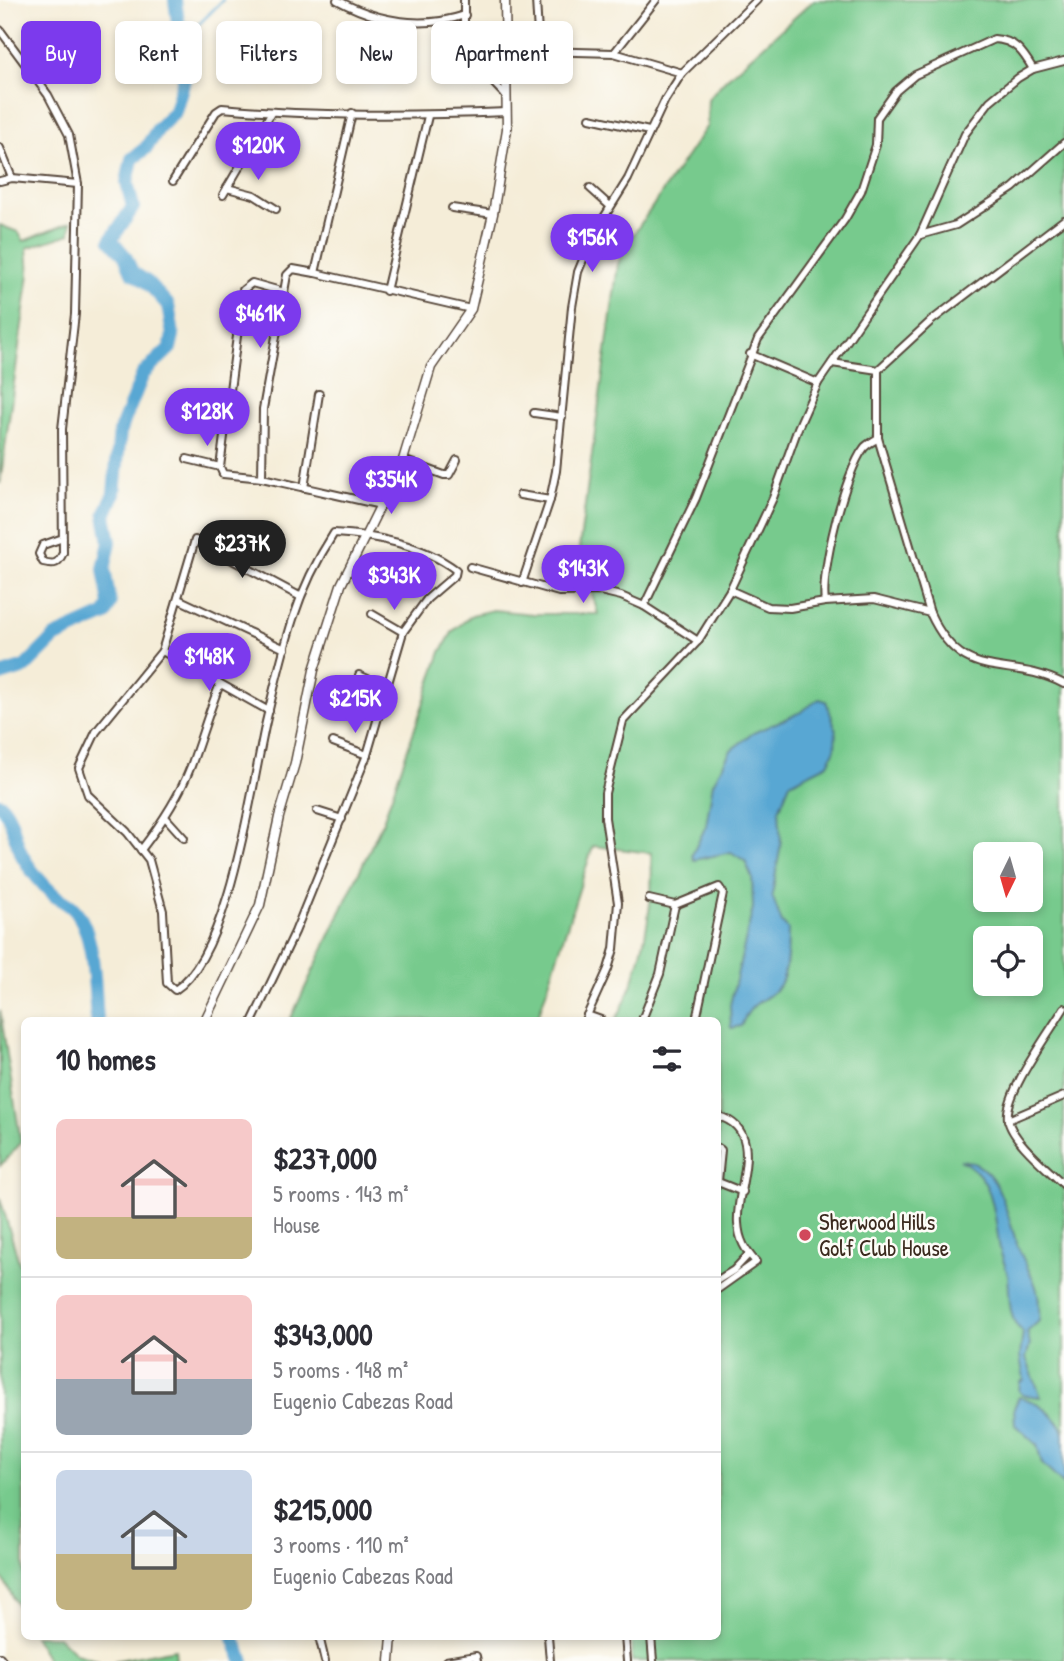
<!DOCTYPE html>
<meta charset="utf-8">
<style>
body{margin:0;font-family:"Patrick Hand",sans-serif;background:#f7f7f7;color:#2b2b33;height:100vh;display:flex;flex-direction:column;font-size:26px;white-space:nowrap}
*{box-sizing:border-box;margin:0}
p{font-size:23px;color:#7c7c81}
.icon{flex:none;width:38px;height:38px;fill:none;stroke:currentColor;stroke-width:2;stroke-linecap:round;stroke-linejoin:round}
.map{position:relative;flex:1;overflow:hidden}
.panel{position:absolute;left:21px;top:1017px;width:700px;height:623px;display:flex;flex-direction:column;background:#fff;border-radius:10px;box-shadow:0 4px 10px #0003}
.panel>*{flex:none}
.hud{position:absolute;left:21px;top:21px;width:700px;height:63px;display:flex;gap:14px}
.needle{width:46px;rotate:185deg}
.fabs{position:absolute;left:973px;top:842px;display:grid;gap:14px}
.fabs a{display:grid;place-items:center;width:70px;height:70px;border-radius:10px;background:#fff;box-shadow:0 4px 10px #0003;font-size:35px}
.price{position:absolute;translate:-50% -60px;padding:0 16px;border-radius:24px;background:#7c3aed;color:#fff;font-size:23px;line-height:46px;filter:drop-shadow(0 2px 4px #0008)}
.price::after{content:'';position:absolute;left:50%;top:42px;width:21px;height:16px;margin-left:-10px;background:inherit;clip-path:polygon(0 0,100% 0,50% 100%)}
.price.current{background:#222;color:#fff}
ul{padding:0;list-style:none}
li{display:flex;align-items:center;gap:21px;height:175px;padding:0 35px}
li+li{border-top:2px solid #e1e1e2}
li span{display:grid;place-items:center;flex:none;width:196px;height:140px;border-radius:10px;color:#555}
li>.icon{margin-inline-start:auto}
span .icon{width:84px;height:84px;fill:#fffc;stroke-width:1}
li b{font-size:30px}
h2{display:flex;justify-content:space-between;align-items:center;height:84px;padding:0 35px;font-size:30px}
.chip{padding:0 24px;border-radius:10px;background:#fff;box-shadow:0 4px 10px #0003;font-size:24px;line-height:63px}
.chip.current{background:#7c3aed;color:#fff}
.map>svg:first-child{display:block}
.green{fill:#77ca8d;stroke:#597a56;stroke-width:2;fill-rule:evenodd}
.water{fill:#59a7d3;stroke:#4a6878;stroke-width:2}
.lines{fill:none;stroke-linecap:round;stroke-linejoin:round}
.stream{stroke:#59a7d3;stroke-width:2.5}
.river{stroke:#59a7d3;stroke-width:14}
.minor-casing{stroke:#57473a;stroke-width:10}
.tertiary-casing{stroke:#57473a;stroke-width:11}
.minor{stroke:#fff;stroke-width:6}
.tertiary{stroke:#fff;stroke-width:8}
.poi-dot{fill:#d1495b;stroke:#fdfcf7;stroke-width:2.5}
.labels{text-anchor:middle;stroke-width:5;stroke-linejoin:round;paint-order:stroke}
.poi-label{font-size:23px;fill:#3b2a1e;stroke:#fdfcf7;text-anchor:start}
</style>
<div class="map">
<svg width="1064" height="1661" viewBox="0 0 1064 1661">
<rect width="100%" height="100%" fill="#fdfcf7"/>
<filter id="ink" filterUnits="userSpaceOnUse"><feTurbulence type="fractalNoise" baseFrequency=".0143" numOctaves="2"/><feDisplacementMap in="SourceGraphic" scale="14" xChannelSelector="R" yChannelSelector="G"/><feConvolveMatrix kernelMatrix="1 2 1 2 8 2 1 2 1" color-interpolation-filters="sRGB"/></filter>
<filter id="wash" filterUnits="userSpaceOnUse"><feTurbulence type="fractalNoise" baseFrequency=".00686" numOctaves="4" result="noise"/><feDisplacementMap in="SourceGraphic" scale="28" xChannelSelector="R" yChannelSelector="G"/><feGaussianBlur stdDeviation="1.57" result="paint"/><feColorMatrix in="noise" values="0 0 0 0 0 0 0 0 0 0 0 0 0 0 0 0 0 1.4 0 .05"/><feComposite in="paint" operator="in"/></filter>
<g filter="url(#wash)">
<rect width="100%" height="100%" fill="#f5edd8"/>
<g class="green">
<path d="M814,0h250v1661h-432l-1,-25h87v-616h-102c25,-47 39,-113 35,-167l-58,-7 -56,174h-247l93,-199 58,-169 12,-21 19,-16 21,-5 40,4h65l-19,-65 39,-285 5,-14 84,-124 1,-27 17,-19zM985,854h46v46h-46zM985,938h46v46h-46z"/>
<polygon points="71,222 70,234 27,248 29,274 0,484 0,225 18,232 24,241"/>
<polygon points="0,1010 21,1143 0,1166"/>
<polygon points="0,1198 24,1279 24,1618 0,1573"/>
<polygon points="34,1636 58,1636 76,1654 100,1661 48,1661"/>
<polygon points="175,1649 176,1661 114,1661"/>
</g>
<g class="water">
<path d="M819,699l7,2 10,28 -1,20 -7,15 -38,19 -11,27 2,34 -9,51 10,28 6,6c0,15 0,48 -10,58 -16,19 -24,9 -37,39l-10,2 -1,-23 23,-97 -1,-31 -7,-16 -14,-9 -37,8 -2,-5 14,-29 7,-43 18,-33 22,-17 48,-21z"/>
<path d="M960,1160c41,3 46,54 57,84 13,35 24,36 22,77l-12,11 3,12 -4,14 15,39 -18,-2 -4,-4 1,-9 4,-2 -4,-24 3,-24c-16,-11 -13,-39 -15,-56 -2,-9 -6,-18 -8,-26 -6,-34 -4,-73 -40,-90z"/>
<path d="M1019,1397c18,4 39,18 45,37 0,14 0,36 0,51l-22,-21 -5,-19 -22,-20 -1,-17z"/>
</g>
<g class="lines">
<polyline class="stream" points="188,35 223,0"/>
<g class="river">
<polyline points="0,675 25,667 55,637 106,614 110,604 104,569 110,542 105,515 114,494 120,431 143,374 170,348 173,335 168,305 147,282 132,272 125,256 111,240 133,207 127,183 132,159 146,148 158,129 175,111 187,69 189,43 178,22 175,0"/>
<path d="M0,804c15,15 13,36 23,53 8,14 19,27 31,38 5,4 12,7 18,12 24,23 22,82 25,113"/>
<polyline points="233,1636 243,1661"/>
</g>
</g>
</g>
<g filter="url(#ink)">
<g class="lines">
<g class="minor-casing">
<g id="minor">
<path d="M337,0c41,22 83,30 128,15"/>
<polyline points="536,0 539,51 614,53 682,73"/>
<path d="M0,30l48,65 21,40 9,49 -3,130 -13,115 1,124c-5,11 -8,12 -20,9l-4,-8 4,-9 20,-7"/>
<polyline points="465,36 488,77 506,96"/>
<polyline points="614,53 656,0"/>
<polyline points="464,58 464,0"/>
<polyline points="352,113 315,273 293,269 287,275 263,409 262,478 381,505"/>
<polyline points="590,118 649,131"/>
<polyline points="0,148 12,178"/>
<polyline points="0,181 12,178 78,184"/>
<path d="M173,181l43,-69 6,-4c94,9 190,8 285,4"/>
<polyline points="227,188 254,195 276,209"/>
<polyline points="590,188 610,206"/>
<polyline points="223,195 271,113"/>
<polyline points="452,208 493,214"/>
<path d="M1064,220l-133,101 -53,49v68l52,175c34,74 76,41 134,71"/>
<polyline points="920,235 956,225 1013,188 1064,143"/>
<polyline points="315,273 471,309"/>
<polyline points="386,291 428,116"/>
<polyline points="240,311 280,316"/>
<polyline points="750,354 818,383"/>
<polyline points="832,363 878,370"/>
<polyline points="534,413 562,417"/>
<polyline points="187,459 220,467"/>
<polyline points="403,460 444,475 449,475 457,460"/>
<polyline points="262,478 223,474 220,467 243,290 252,283 284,292"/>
<polyline points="304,488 319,394"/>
<polyline points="520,495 550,500"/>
<polyline points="470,567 559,592 600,591 621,596 644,606 698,641"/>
<polyline points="522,583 550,500 556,471 572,307 578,272 593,235 628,179 665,100 682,73 757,0"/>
<polyline points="730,590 768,607 790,608 825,602 874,599 930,613"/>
<polyline points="178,599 285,649"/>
<path d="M825,602c-5,-30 20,-130 39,-154 3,-4 10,-7 14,-10"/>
<path d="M644,606l52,-108 62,-159 87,-120 16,-28 15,-46 1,-27 19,-27 19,-16 79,-36c21,1 29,13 39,30"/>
<polyline points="372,614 403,632"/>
<polyline points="162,651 269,711"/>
<polyline points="359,675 386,687"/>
<polyline points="333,742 367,755"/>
<polyline points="317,811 342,819"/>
<polyline points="166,818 184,838"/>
<path d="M141,850c20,-26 38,-53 50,-84 10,-27 18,-55 29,-82"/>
<polyline points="649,899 675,905 719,887 723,893 696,1020"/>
<path d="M1064,1008c-14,24 -60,85 -56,111 3,21 41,51 56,66"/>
<polyline points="587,1015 601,1020"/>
<path d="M253,1020l42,-88 72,-177 36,-123 24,-33 28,-24 1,-5c-33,-25 -82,-35 -122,-37 -18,28 -31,55 -41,86 -11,34 -19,69 -27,103 -14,62 -36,233 -91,268l-8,-7 -4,-72 -14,-51 -22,-28 -39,-37 -9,-27 17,-36 66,-81 33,-111 106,57"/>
<polyline points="585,1020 608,969 614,949 618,903 605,818 605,793 623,721 698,641 730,590 773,498 798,428 818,383 920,235 965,134 990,101 1018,78 1033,69 1064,61"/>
<polyline points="642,1020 660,974 675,905"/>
<path d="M718,1116c50,14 17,73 20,107 1,17 7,27 18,39l-38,27"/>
<polyline points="1008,1120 1064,1096"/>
<polyline points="718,1148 721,1150 718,1181"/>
<polyline points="718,1182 743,1192"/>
<polyline points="718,1280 734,1270 749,1254"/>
<polyline points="319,1636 325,1661"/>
<polyline points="548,1636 550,1661"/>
<polyline points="625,1636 627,1661"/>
<polyline points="651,1636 653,1661"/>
<polyline points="0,1657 3,1661"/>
<polyline points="446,1661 476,1656 477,1661"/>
</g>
</g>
<g class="tertiary-casing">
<g id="tertiary">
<polyline points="205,1020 260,905 279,817 295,763 314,670 341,585 403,460 431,367 471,309 493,214 507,129 505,0"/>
<polyline points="390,1661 392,1636"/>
</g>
</g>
<use href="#minor" class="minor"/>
<use href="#tertiary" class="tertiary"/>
</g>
</g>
<circle class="poi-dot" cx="805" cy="1235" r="7"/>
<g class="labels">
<g class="poi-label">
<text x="819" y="1230">Sherwood Hills<tspan x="819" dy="26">Golf Club House</tspan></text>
</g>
</g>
</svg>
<div class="fabs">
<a><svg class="needle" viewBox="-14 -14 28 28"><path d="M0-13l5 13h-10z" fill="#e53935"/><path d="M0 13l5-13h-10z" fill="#7c7c81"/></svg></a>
<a><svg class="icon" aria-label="locate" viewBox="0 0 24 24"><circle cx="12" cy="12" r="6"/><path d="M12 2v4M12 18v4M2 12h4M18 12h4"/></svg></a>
</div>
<b class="price" style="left:258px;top:182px">$120K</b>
<b class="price" style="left:592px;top:274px">$156K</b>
<b class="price" style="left:260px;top:350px">$461K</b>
<b class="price" style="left:207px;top:448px">$128K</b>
<b class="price" style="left:391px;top:516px">$354K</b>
<b class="price current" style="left:242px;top:580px">$237K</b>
<b class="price" style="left:583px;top:605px">$143K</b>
<b class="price" style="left:394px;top:612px">$343K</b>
<b class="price" style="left:209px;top:693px">$148K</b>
<b class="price" style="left:355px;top:735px">$215K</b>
<div class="hud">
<a class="chip current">Buy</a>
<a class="chip">Rent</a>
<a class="chip">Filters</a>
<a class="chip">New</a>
<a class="chip">Apartment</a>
</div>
<section class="panel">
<h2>10 homes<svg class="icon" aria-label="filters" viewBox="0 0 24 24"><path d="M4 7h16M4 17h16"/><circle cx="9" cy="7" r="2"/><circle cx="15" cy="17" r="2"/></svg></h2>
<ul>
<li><span style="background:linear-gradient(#f6c9c9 70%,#c2b280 0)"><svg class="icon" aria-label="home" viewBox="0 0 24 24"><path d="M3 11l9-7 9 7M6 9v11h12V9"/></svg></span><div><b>$237,000</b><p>5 rooms · 143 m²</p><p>House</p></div></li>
<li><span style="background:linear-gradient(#f6c9c9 60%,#9aa5b1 0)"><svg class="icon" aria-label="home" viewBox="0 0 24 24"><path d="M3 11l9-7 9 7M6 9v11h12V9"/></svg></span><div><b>$343,000</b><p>5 rooms · 148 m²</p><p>Eugenio Cabezas Road</p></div></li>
<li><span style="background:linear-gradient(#c9d6e8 60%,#c2b280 0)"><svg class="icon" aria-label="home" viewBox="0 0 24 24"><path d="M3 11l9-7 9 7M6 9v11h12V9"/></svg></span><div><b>$215,000</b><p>3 rooms · 110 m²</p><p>Eugenio Cabezas Road</p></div></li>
</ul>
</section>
</div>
